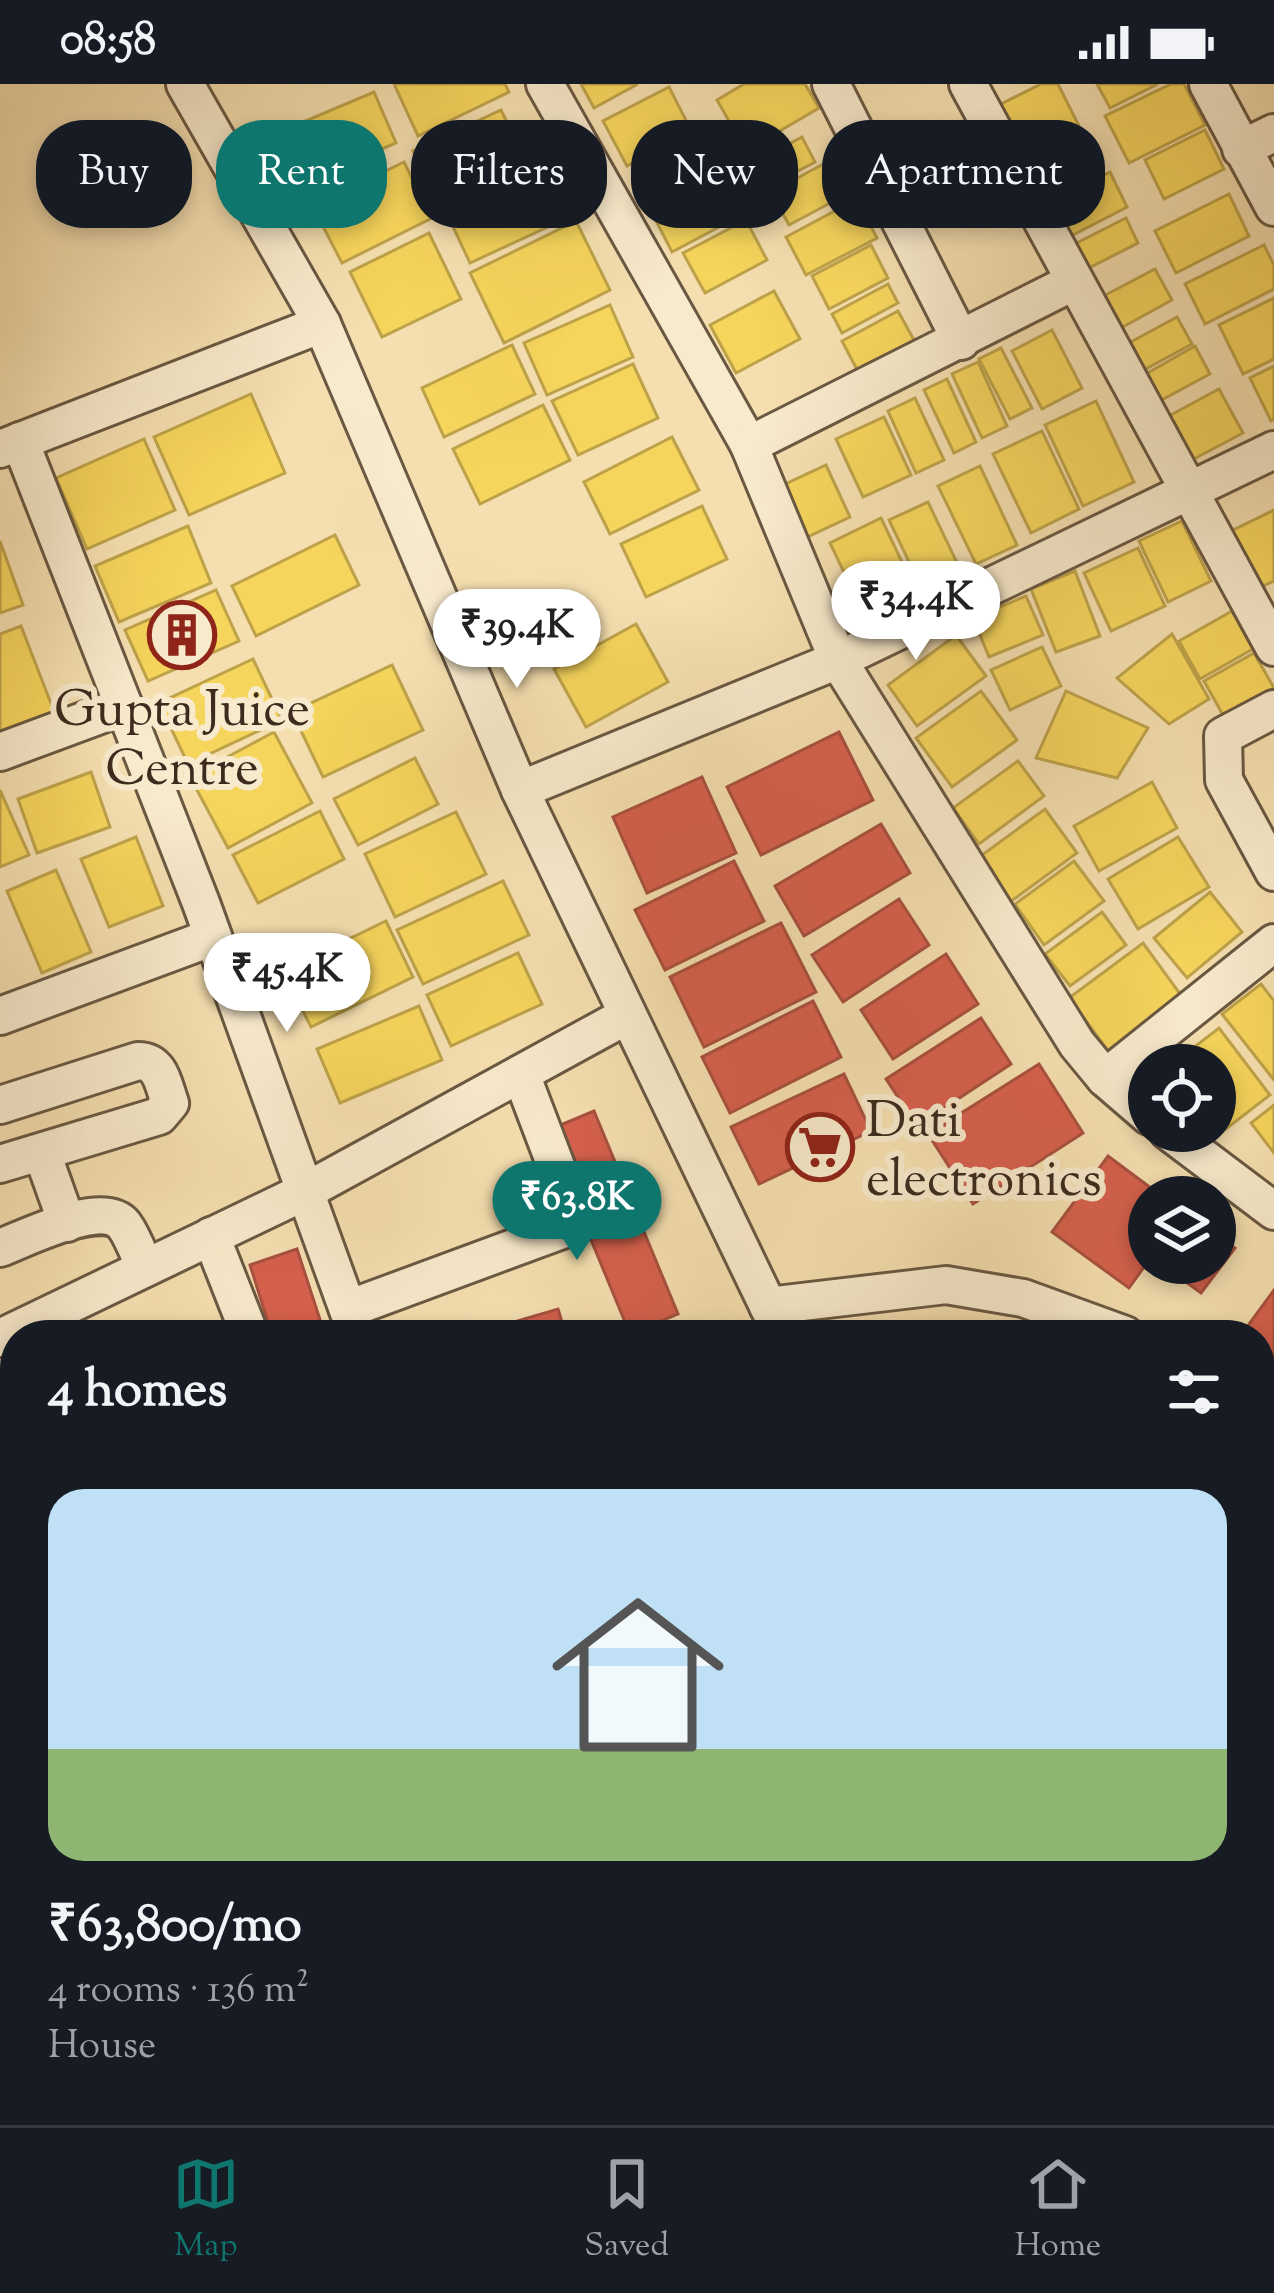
<!DOCTYPE html>
<meta charset="utf-8">
<style>
body{margin:0;font-family:"Sorts Mill Goudy",serif;background:#20242c;color:#f1f3f6;height:100vh;display:flex;flex-direction:column;font-size:45px;white-space:nowrap}
*{box-sizing:border-box;margin:0}
p{font-size:39px;color:#9ea1a6}
.icon{flex:none;width:66px;height:66px;fill:none;stroke:currentColor;stroke-width:2;stroke-linecap:round;stroke-linejoin:round}
.map{position:relative;flex:1;overflow:hidden}
.drawer{position:absolute;left:0px;top:1236px;width:1275px;height:807px;display:flex;flex-direction:column;background:#171b24;border-radius:48px 48px 0 0;box-shadow:0 6px 18px #0003}
.drawer>*{flex:none}
.banner{position:absolute;left:36px;top:36px;width:1203px;height:108px;display:flex;gap:24px}
.fabs{position:absolute;left:1128px;top:960px;display:grid;gap:24px}
.fabs a{display:grid;place-items:center;width:108px;height:108px;border-radius:50%;background:#171b24;box-shadow:0 6px 18px #0003;font-size:60px}
.price{position:absolute;translate:-50% -102px;padding:0 27px;border-radius:42px;background:#fff;color:#222;font-size:39px;line-height:78px;filter:drop-shadow(0 3px 6px #0008)}
.price::after{content:'';position:absolute;left:50%;top:72px;width:36px;height:27px;margin-left:-18px;background:inherit;clip-path:polygon(0 0,100% 0,50% 100%)}
.price.selected{background:#0f766e;color:#fff}
ul{padding:0;list-style:none}
li{display:grid;align-content:center;gap:24px;height:636px;padding:0 48px}
li+li{border-top:3px solid #363941}
li span{display:grid;place-items:center;height:372px;border-radius:36px;color:#555}
li>.icon{margin-inline-start:auto}
span .icon{width:216px;height:216px;fill:#fffc;stroke-width:1}
li b{font-size:51px}
h2{display:flex;justify-content:space-between;align-items:center;height:144px;padding:0 48px;font-size:51px}
.tag{padding:0 42px;border-radius:48px;background:#171b24;box-shadow:0 6px 18px #0003;font-size:42px;line-height:108px}
.tag.selected{background:#0f766e;color:#fff}
.status{display:flex;justify-content:space-between;align-items:center;height:84px;padding:0 60px;background:#171b24;direction:ltr}
.status svg{height:33px;fill:currentColor}
.menu{display:flex;justify-content:space-around;align-items:center;height:168px;border-top:3px solid #363941;background:#171b24;font-size:33px;color:#9ea1a6}
.menu a{display:grid;justify-items:center;gap:6px}
.menu .selected{color:#0f766e}
.map>svg:first-child{display:block}
.homes{fill:#f6d55c;stroke:#bea249;stroke-width:3}
.shops{fill:#d6604d;stroke:#a8503f;stroke-width:3}
.health{fill:#e7298a;stroke:#b42a6a;stroke-width:3}
.lines{fill:none;stroke-linecap:round;stroke-linejoin:round}
.minor-casing{stroke:#6a5842;stroke-width:42}
.minor{stroke:#f8eacc;stroke-width:36}
.labels{text-anchor:middle;stroke-width:12;stroke-linejoin:round;paint-order:stroke}
.poi-label{font-size:51px;fill:#3c2b1e;stroke:#f8eacc}
</style>
<div class="status"><b>08:58</b><svg viewBox="0 0 49 12"><path d="M0 12V9h3v3zM5 12V6h3v6zM10 12V3h3v9zM15 12V0h3v12zM26 1h20v11H26zM47 4h2v5h-2z"/></svg></div>
<div class="map">
<svg width="1274" height="2041" viewBox="0 0 1274 2041">
<rect width="100%" height="100%" fill="#f5dfb0"/>
<filter id="stains"><feTurbulence type="fractalNoise" baseFrequency=".00167" numOctaves="4"/><feColorMatrix values="0 0 0 0 .2 0 0 0 0 .09 0 0 0 0 .02 0 0 0 .5 -.17"/></filter>
<radialGradient id="worn" r=".72"><stop offset=".6" stop-color="#630" stop-opacity="0"/><stop offset="1" stop-color="#630" stop-opacity=".3"/></radialGradient>
<g class="homes">
<polygon points="394,0 505,0 509,8 418,52"/>
<polygon points="581,0 638,0 594,24"/>
<polygon points="744,0 805,0 819,24 746,67 717,16"/>
<polygon points="1041,0 1058,0 1079,42 1020,72 995,23"/>
<polygon points="1097,0 1158,0 1110,24"/>
<polygon points="1171,0 1184,0 1205,41 1129,79 1105,32"/>
<polygon points="669,3 692,48 627,82 603,37"/>
<polygon points="374,8 396,59 306,97 284,46"/>
<polygon points="501,26 523,72 435,113 413,67"/>
<polygon points="1205,46 1224,85 1164,115 1145,76"/>
<polygon points="1080,49 1094,75 1038,103 1025,77"/>
<polygon points="802,53 815,78 764,105 750,81"/>
<polygon points="534,74 563,136 470,179 441,117"/>
<polygon points="831,76 849,109 789,141 771,108"/>
<polygon points="404,78 432,134 342,179 313,123"/>
<polygon points="1110,88 1127,123 1065,155 1047,120"/>
<polygon points="717,98 736,134 672,168 653,131"/>
<polygon points="1229,110 1249,152 1176,189 1155,147"/>
<polygon points="857,115 877,154 806,191 786,153"/>
<polygon points="1126,134 1138,159 1081,188 1069,163"/>
<polygon points="746,136 767,176 705,209 683,169"/>
<polygon points="576,137 610,206 504,259 470,189"/>
<polygon points="429,149 461,215 382,253 350,188"/>
<polygon points="871,161 888,194 829,225 812,192"/>
<polygon points="1264,161 1274,181 1274,205 1205,240 1185,200"/>
<polygon points="1155,185 1172,216 1112,249 1094,217"/>
<polygon points="888,200 898,219 842,249 832,230"/>
<polygon points="774,207 800,255 736,289 710,241"/>
<polygon points="1274,214 1274,275 1243,290 1219,241"/>
<polygon points="610,221 633,273 547,311 524,259"/>
<polygon points="898,227 920,267 863,297 842,257"/>
<polygon points="1177,233 1192,260 1142,287 1127,260"/>
<polygon points="1052,246 1082,304 1042,325 1012,267"/>
<polygon points="512,261 535,310 444,353 422,304"/>
<polygon points="1195,262 1210,290 1158,318 1144,291"/>
<polygon points="1001,264 1032,324 1010,335 979,275"/>
<polygon points="978,278 1007,342 982,354 952,290"/>
<polygon points="633,280 658,334 578,371 552,317"/>
<polygon points="1274,282 1274,335 1271,337 1250,294"/>
<polygon points="947,295 976,358 954,369 924,306"/>
<polygon points="1219,305 1243,349 1190,377 1167,333"/>
<polygon points="251,310 285,389 189,431 154,353"/>
<polygon points="915,314 944,376 916,389 888,327"/>
<polygon points="1096,317 1134,398 1083,422 1045,341"/>
<polygon points="543,321 570,376 480,420 453,365"/>
<polygon points="884,333 911,391 863,413 836,355"/>
<polygon points="1042,347 1079,425 1031,449 993,370"/>
<polygon points="672,353 699,406 610,450 584,398"/>
<polygon points="144,355 175,426 87,465 56,394"/>
<polygon points="826,381 850,433 801,456 777,404"/>
<polygon points="980,382 1017,461 976,480 938,402"/>
<polygon points="928,418 959,483 920,501 889,436"/>
<polygon points="702,422 727,475 646,513 621,460"/>
<polygon points="1274,426 1274,497 1257,505 1229,448"/>
<polygon points="881,434 914,503 863,528 830,459"/>
<polygon points="1182,437 1211,497 1168,518 1139,457"/>
<polygon points="188,442 211,499 119,538 95,482"/>
<polygon points="335,451 359,501 256,552 232,502"/>
<polygon points="0,457 23,521 0,529"/>
<polygon points="1138,464 1165,522 1111,547 1084,489"/>
<polygon points="1075,487 1100,552 1056,568 1031,505"/>
<polygon points="216,506 239,557 148,597 125,546"/>
<polygon points="1026,512 1043,551 989,573 973,534"/>
<polygon points="1232,527 1253,565 1200,595 1179,557"/>
<polygon points="636,540 668,598 586,643 554,585"/>
<polygon points="21,542 57,635 0,656 0,550"/>
<polygon points="1172,550 1209,615 1169,640 1117,594"/>
<polygon points="956,551 986,592 917,642 888,601"/>
<polygon points="1042,563 1061,602 1010,626 991,586"/>
<polygon points="1254,569 1274,604 1224,633 1204,597"/>
<polygon points="253,575 282,636 188,680 159,619"/>
<polygon points="392,581 423,646 323,693 292,628"/>
<polygon points="981,607 1017,656 952,703 916,654"/>
<polygon points="1066,607 1148,644 1117,694 1036,674"/>
<polygon points="274,648 312,719 228,764 190,693"/>
<polygon points="415,674 438,720 358,761 334,715"/>
<polygon points="1018,677 1044,712 979,760 953,724"/>
<polygon points="91,688 110,743 37,769 18,715"/>
<polygon points="1152,698 1177,744 1099,787 1074,742"/>
<polygon points="0,706 29,771 0,783"/>
<polygon points="1045,725 1077,769 1010,818 978,774"/>
<polygon points="320,727 344,775 258,819 233,771"/>
<polygon points="456,728 486,790 395,833 365,770"/>
<polygon points="136,753 163,822 109,843 81,775"/>
<polygon points="1178,753 1209,803 1138,845 1108,795"/>
<polygon points="1074,777 1104,817 1044,861 1015,820"/>
<polygon points="56,786 91,868 42,889 7,807"/>
<polygon points="503,797 529,851 423,900 397,846"/>
<polygon points="1210,808 1242,848 1187,894 1154,854"/>
<polygon points="1102,828 1126,861 1070,902 1045,870"/>
<polygon points="386,837 413,893 311,943 283,887"/>
<polygon points="1143,859 1183,914 1109,968 1069,914"/>
<polygon points="518,869 542,920 451,962 427,911"/>
<polygon points="1261,900 1274,917 1274,996 1222,930"/>
<polygon points="419,922 442,976 340,1019 317,965"/>
<polygon points="1219,944 1270,1011 1209,1058 1200,1047 1215,1047 1215,981 1171,981"/>
<polygon points="1274,1021 1274,1069 1251,1039"/>
<polygon points="3,1588 15,1630 0,1635 0,1589"/>
<polygon points="15,1634 15,1666 0,1672 0,1640"/>
<polygon points="15,1677 15,1732 0,1737 0,1682"/>
<polygon points="1274,1738 1274,1786 1260,1792 1260,1744"/>
<polygon points="15,1750 15,1818 0,1824 0,1756"/>
<polygon points="1274,1808 1274,1867 1260,1832 1260,1814"/>
<polygon points="420,2028 456,2028 462,2041 400,2041 399,2038"/>
<polygon points="468,2028 496,2028 501,2039 474,2041"/>
<polygon points="503,2028 534,2028 535,2031 509,2041"/>
<polygon points="612,2028 664,2028 670,2041 618,2041"/>
<polygon points="823,2028 905,2028 911,2041 828,2041"/>
<polygon points="923,2028 961,2028 931,2041"/>
<polygon points="1212,2028 1259,2028 1261,2033 1243,2041 1217,2041"/>
</g>
<g class="shops">
<polygon points="839,648 873,716 761,771 727,703"/>
<polygon points="702,693 736,769 647,809 613,733"/>
<polygon points="881,740 910,789 804,852 775,802"/>
<polygon points="734,777 764,837 665,886 635,826"/>
<polygon points="899,815 929,861 843,918 812,871"/>
<polygon points="781,839 816,908 704,963 670,893"/>
<polygon points="946,870 978,920 893,975 861,926"/>
<polygon points="813,917 841,973 730,1029 702,973"/>
<polygon points="981,934 1011,980 917,1042 886,995"/>
<polygon points="1039,980 1083,1049 973,1120 928,1050"/>
<polygon points="844,990 871,1047 759,1100 731,1043"/>
<polygon points="594,1027 678,1230 630,1250 546,1047"/>
<polygon points="1108,1072 1163,1113 1149,1113 1149,1176 1129,1204 1052,1148"/>
<polygon points="1215,1150 1235,1164 1201,1209 1160,1179 1215,1179"/>
<polygon points="297,1165 325,1251 272,1251 250,1181"/>
<polygon points="1274,1206 1274,1305 1260,1295 1260,1251 1241,1251"/>
<polygon points="558,1225 566,1251 473,1251 473,1250"/>
<polygon points="920,1240 965,1251 819,1251"/>
<polygon points="0,1348 15,1377 15,1465 0,1473"/>
<polygon points="1264,1398 1274,1409 1274,1521 1260,1532 1260,1404"/>
<polygon points="1274,1538 1274,1611 1260,1594 1260,1549"/>
</g>
<polygon class="health" points="1014,2028 1020,2028 1025,2041 984,2041"/>
<g class="lines">
<g class="minor-casing">
<g id="minor">
<polyline points="185,0 322,240 520,706 782,1251"/>
<polyline points="545,0 749,361 838,576 1077,960 1105,994 1149,1032"/>
<polyline points="831,0 961,257"/>
<polyline points="968,0 1274,563"/>
<polyline points="1208,0 1274,123"/>
<polyline points="1241,65 1274,49"/>
<polyline points="20,357 201,819 357,1251"/>
<polyline points="749,361 1073,198"/>
<polyline points="0,365 322,240"/>
<polyline points="1274,625 1223,652 1224,696 1274,788"/>
<polyline points="0,668 124,622"/>
<polyline points="520,706 838,576 1274,366"/>
<polyline points="0,932 213,853"/>
<polyline points="1105,994 1274,859"/>
<path d="M0,1021l138,-44c23,0 25,23 32,42l-11,13 -159,48"/>
<polyline points="1168,1047 1274,1127"/>
<polyline points="42,1069 67,1139"/>
<polyline points="211,1152 250,1251"/>
<path d="M0,1164c26,-10 103,-49 124,-23 9,12 15,30 21,43"/>
<polyline points="768,1222 946,1201 1023,1214 1125,1251"/>
<polyline points="348,1225 578,1140 521,990"/>
<polyline points="0,1254 306,1107 626,932"/>
<polyline points="1260,1336 1274,1346"/>
<polyline points="1260,1638 1274,1665"/>
<polyline points="1260,1713 1274,1706"/>
<polyline points="0,1844 15,1838"/>
<polyline points="0,1942 15,1959"/>
<polyline points="284,2028 289,2041"/>
<polyline points="789,2028 795,2041"/>
<polyline points="1133,2028 1139,2041"/>
<polyline points="326,2041 352,2028"/>
</g>
</g>
<use href="#minor" class="minor"/>
</g>
<defs>
<g id="building-ring" transform="scale(3.45)"><circle r="9.5" fill="#f8eacc" stroke="#8f2418" stroke-width="1.5"/><path d="M-4-6H4V6H1V3H-1V6H-4ZM-2.5-4.3h1.7v1.8h-1.7ZM.8-4.3h1.7v1.8H.8ZM-2.5-1h1.7V.8h-1.7ZM.8-1h1.7V.8H.8Z" fill="#8f2418"/></g>
<g id="supermarket-ring" transform="scale(3.45)"><circle r="9.5" fill="#f8eacc" stroke="#8f2418" stroke-width="1.5"/><path d="M-6-5.5h2.5l.6 2H6L4.5 2H-2.5L-4.4-4H-6ZM-1.5 3.2a1.3 1.3 0 1 0 .1 0ZM3 3.2a1.3 1.3 0 1 0 .1 0Z" fill="#8f2418"/></g>
</defs>
<g fill-rule="evenodd">
<use href="#building-ring" x="182" y="551"/>
<use href="#supermarket-ring" x="820" y="1063"/>
</g>
<g class="labels">
<g class="poi-label">
<text x="182" y="641">Gupta Juice<tspan x="182" dy="59">Centre</tspan></text>
<text x="866" y="1052" text-anchor="start">Dati<tspan x="866" dy="59">electronics</tspan></text>
</g>
</g>
<rect width="100%" height="100%" filter="url(#stains)"/>
<rect width="100%" height="100%" fill="url(#worn)"/>
</svg>
<div class="fabs">
<a><svg class="icon" aria-label="locate" viewBox="0 0 24 24"><circle cx="12" cy="12" r="6"/><path d="M12 2v4M12 18v4M2 12h4M18 12h4"/></svg></a>
<a><svg class="icon" aria-label="layers" viewBox="0 0 24 24"><path d="M12 4l9 5-9 5-9-5zM3 14l9 5 9-5"/></svg></a>
</div>
<b class="price" style="left:916px;top:579px">₹34.4K</b>
<b class="price" style="left:517px;top:607px">₹39.4K</b>
<b class="price" style="left:287px;top:951px">₹45.4K</b>
<b class="price selected" style="left:577px;top:1179px">₹63.8K</b>
<div class="banner">
<a class="tag">Buy</a>
<a class="tag selected">Rent</a>
<a class="tag">Filters</a>
<a class="tag">New</a>
<a class="tag">Apartment</a>
</div>
<section class="drawer">
<h2>4 homes<svg class="icon" aria-label="filters" viewBox="0 0 24 24"><path d="M4 7h16M4 17h16"/><circle cx="9" cy="7" r="2"/><circle cx="15" cy="17" r="2"/></svg></h2>
<ul>
<li><span style="background:linear-gradient(#bfe0f5 70%,#8fb573 0)"><svg class="icon" aria-label="home" viewBox="0 0 24 24"><path d="M3 11l9-7 9 7M6 9v11h12V9"/></svg></span><div><b>₹63,800/mo</b><p>4 rooms · 136 m²</p><p>House</p></div></li>
</ul>
</section>
</div>
<nav class="menu">
<a class="selected"><svg class="icon" aria-label="map" viewBox="0 0 24 24"><path d="M3 6l6-2 6 2 6-2v14l-6 2-6-2-6 2zM9 4v14M15 6v14"/></svg>Map</a>
<a><svg class="icon" aria-label="saved" viewBox="0 0 24 24"><path d="M7 4h10v16l-5-4-5 4z"/></svg>Saved</a>
<a><svg class="icon" aria-label="home" viewBox="0 0 24 24"><path d="M3 11l9-7 9 7M6 9v11h12V9"/></svg>Home</a>
</nav>
